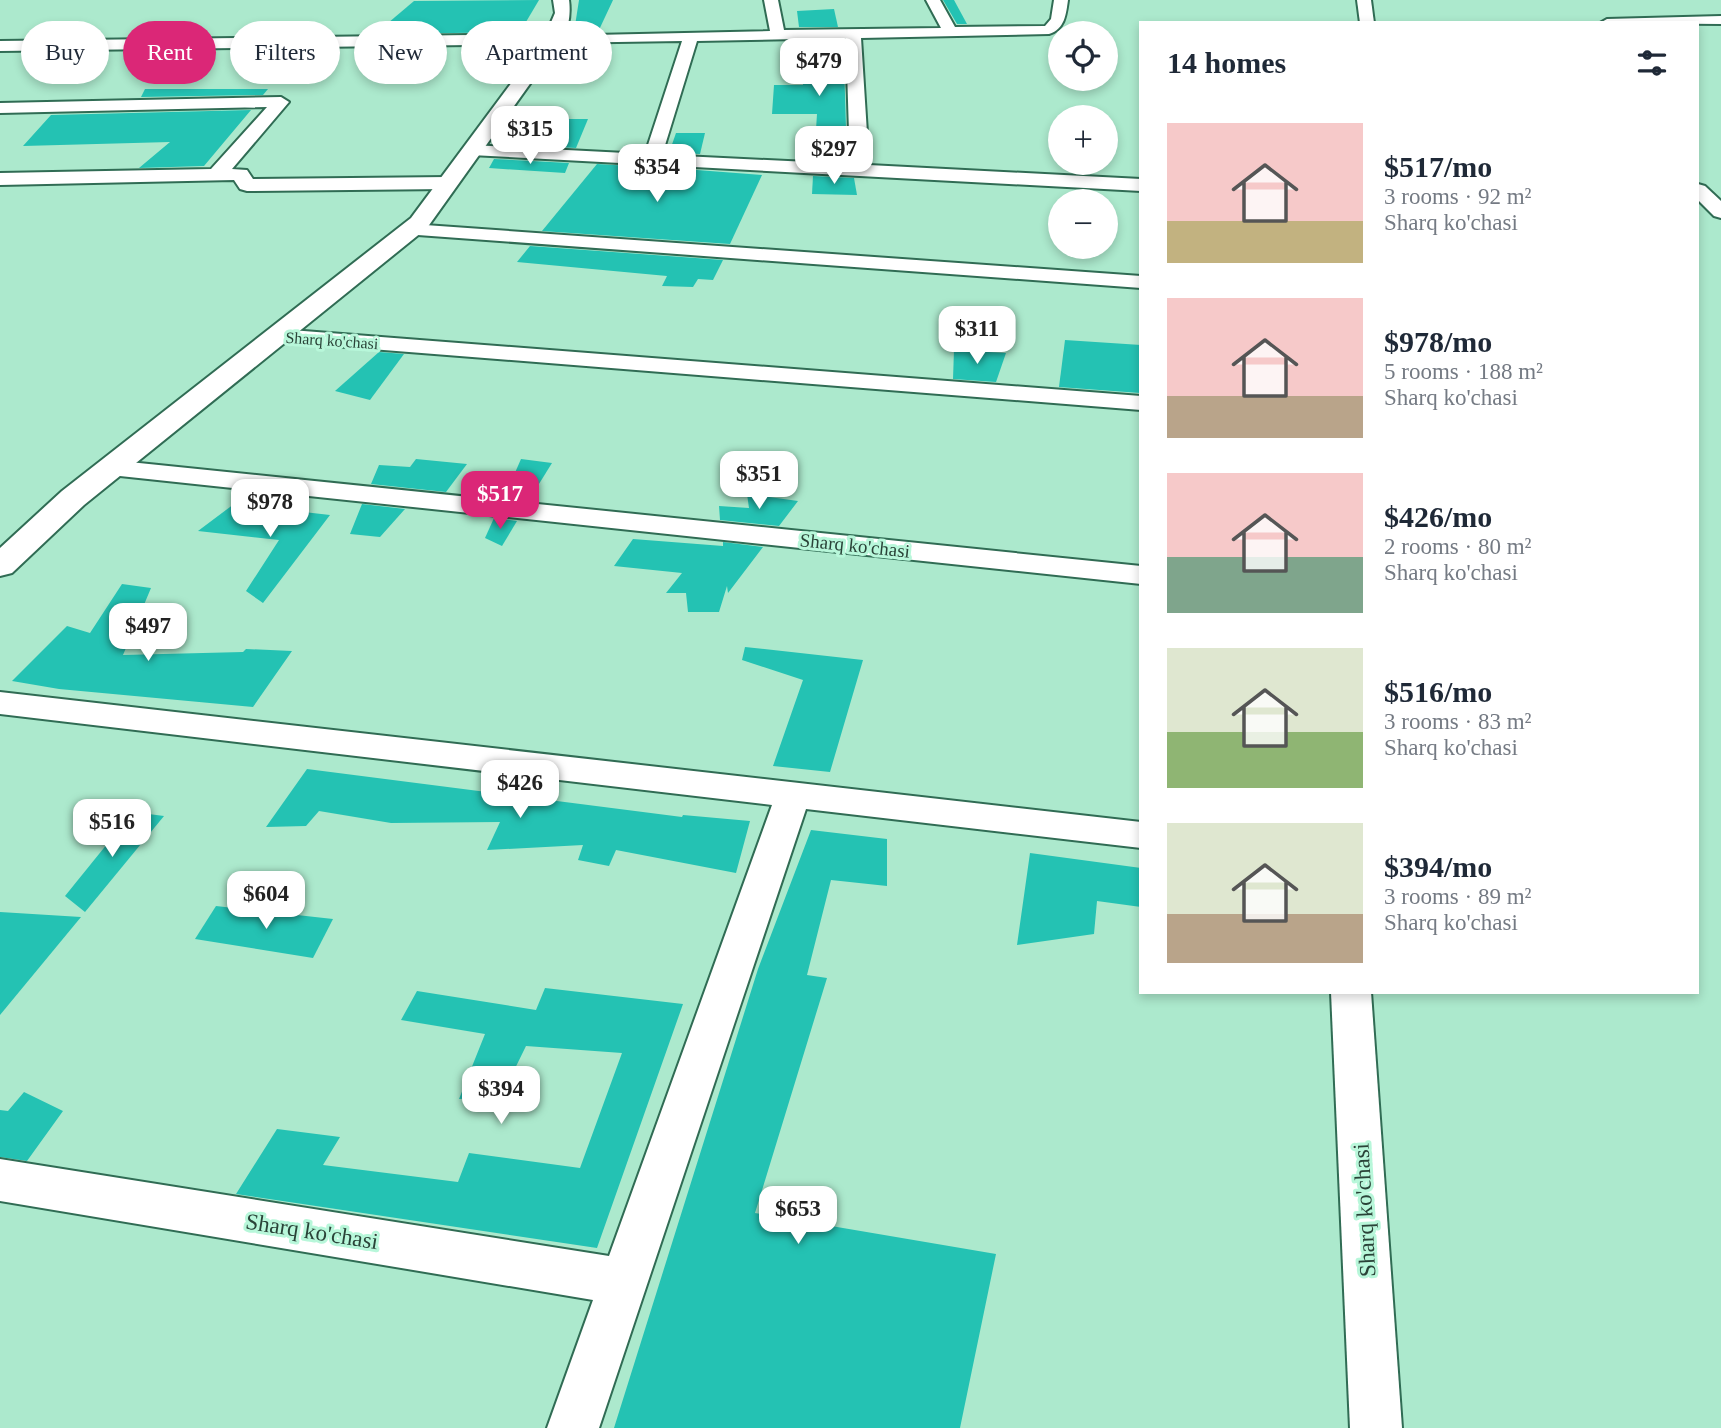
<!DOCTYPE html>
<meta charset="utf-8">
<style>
body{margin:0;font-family:Georgia,serif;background:#f6f6f7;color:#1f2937;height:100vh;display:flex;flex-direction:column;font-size:26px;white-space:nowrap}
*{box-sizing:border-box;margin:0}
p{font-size:23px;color:#747a83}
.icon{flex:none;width:38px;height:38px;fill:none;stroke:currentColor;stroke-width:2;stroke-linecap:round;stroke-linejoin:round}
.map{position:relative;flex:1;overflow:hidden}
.drawer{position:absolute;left:1139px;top:21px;width:560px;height:973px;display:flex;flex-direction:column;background:#fff;border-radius:0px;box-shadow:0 4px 10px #0003}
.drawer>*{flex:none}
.hud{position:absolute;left:21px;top:21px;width:665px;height:63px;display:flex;gap:14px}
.buttons{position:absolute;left:1048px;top:21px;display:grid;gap:14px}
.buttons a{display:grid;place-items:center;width:70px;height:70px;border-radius:50%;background:#fff;box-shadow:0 4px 10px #0003;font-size:35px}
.price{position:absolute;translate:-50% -60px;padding:0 16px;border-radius:14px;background:#fff;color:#222;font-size:23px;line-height:46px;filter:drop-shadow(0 2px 4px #0008)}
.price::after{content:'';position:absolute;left:50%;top:42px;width:21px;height:16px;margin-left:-10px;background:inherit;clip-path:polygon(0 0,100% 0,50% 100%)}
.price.selected{background:#db2777;color:#fff}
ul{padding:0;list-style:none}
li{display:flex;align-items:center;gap:21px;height:175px;padding:0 28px}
li span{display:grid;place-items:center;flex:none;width:196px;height:140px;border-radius:0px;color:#555}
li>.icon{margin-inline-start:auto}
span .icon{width:84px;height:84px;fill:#fffc;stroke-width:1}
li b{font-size:30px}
h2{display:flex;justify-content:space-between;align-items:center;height:84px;padding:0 28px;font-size:30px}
.pill{padding:0 24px;border-radius:32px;background:#fff;box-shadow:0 4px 10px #0003;font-size:24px;line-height:63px}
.pill.selected{background:#db2777;color:#fff}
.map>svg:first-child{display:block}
.building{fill:#24c2b3}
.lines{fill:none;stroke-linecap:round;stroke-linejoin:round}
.minor-casing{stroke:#306c54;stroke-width:4}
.tertiary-casing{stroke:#306c54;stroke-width:4}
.secondary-casing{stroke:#306c54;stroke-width:4}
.minor{fill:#fff;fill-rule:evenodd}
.tertiary{fill:#fff;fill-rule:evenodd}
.secondary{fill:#fff;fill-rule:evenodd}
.labels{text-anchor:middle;stroke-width:6;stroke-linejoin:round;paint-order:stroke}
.far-street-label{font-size:16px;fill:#2a4338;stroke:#b8f7da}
.street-label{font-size:19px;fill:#2a4338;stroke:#b8f7da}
.near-street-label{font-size:23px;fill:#2a4338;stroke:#b8f7da}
</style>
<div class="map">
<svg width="1721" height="1428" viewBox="0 0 1721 1428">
<rect width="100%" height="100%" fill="#ace9cd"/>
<g class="building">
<polygon points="539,0 520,32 375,34 414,1"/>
<polygon points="579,0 613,0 598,32 574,32"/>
<polygon points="943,0 954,0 967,24 957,24"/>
<polygon points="834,9 838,27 799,27 797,11"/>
<polygon points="840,41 844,62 847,161 814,160 817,114 772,114 774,85 803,85 800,42"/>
<polygon points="145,89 268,89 263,95 141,97"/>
<polygon points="251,110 204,166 139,168 170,142 23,146 51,115"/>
<polygon points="515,119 588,119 576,148 502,144"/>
<polygon points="676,133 705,133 700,154 669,153"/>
<polygon points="494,159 569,163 565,173 489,168"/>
<polygon points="597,164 697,170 762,175 730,244 542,231"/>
<polygon points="813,176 854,178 857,195 812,194"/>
<polygon points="530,246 723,260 713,280 698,279 693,287 662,286 667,276 517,262"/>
<polygon points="1065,340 1141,345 1140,393 1059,387"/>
<polygon points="954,350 1006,353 996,382 953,379"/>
<polygon points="379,352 404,354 370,400 335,391"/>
<polygon points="416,459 467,464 446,492 371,484 379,465 410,467"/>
<polygon points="521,459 552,463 529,500 504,498"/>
<polygon points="747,494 798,501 779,526 720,520 719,506 749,508"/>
<polygon points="234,504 330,515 263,603 246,591 279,540 198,531"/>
<polygon points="362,504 405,509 380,537 350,534"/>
<polygon points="494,518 517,521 502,546 485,538"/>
<polygon points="633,539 723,546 723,542 763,547 728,593 727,586 719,612 688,612 686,593 666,593 682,573 614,566"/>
<polygon points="122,584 151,588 123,655 243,652 246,649 292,651 253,707 59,689 12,681 67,626 90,633"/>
<polygon points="745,647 863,660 830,772 773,766 803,680 742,660"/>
<polygon points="307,769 682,817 683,815 750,821 736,873 616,850 609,866 578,860 583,845 487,850 500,822 391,823 319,811 306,826 266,827"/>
<polygon points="133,812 164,816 85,912 65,896"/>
<polygon points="811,830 887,839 887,886 831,880 807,975 827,978 755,1213 996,1254 960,1428 614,1428 758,969"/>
<polygon points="1030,853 1141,868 1141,907 1097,901 1094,934 1017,945"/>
<polygon points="216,906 333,919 313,958 195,939"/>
<polygon points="0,912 81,917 0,1015"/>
<polygon points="545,988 683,1004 597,1248 236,1194 277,1129 340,1137 323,1165 458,1182 469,1153 580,1168 622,1053 526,1046 501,1097 459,1099 485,1034 401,1020 417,991 536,1010"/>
<polygon points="24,1092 63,1111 27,1161 0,1157 0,1110 8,1111"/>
</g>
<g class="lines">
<g class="minor-casing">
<g id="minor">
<path d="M764,0h14l6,30 157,-2 -15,-28h14l15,27 90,-1 6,-7 3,-19h14c-2,14 -3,29 -19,34l-188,4 8,127 272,14v12l-670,-36 -9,-5 9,-5 174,9 37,-113 -129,2 -7,-4 2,-3 222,-5zM846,38l4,126 -188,-9 35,-114z"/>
<polygon points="1357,0 1371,0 1374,23 1360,23"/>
<polygon points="1721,16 1721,24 1600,23 1607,19"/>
<polygon points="281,97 289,102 232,169 247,170 253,179 448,177 457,183 448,189 247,191 240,189 234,180 0,185 0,173 211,169 267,107 0,113 0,103"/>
<polygon points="1698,184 1705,186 1721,201 1721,218 1714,216 1698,200"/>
<polygon points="411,224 1141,276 1141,288 404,234 401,230"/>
<polygon points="278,329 1141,396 1141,410 270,341 266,336 270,331"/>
<polygon points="110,460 1141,566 1141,584 101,474 97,468 101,462"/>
<polygon points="0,692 1141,822 1141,848 806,809 599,1428 547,1428 593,1300 0,1201 0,1159 609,1256 772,805 0,714"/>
<polygon points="1331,992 1371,992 1402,1428 1350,1428"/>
</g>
</g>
<g class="tertiary-casing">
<polygon id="tertiary" points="553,34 562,39 427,228 84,505 12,573 0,576 0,548 62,491 411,218 547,35"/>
</g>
<g class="secondary-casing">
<path id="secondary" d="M553,0h16c2,13 0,40 -16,44l-553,7v-10l546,-7 9,-21z"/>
</g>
<use href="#minor" class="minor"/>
<use href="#tertiary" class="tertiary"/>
<use href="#secondary" class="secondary"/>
</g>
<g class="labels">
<g class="far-street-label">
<text transform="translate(332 340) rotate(4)" y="6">Sharq ko'chasi</text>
</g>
<g class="street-label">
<text transform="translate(855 545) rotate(6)" y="7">Sharq ko'chasi</text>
</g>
<g class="near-street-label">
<text transform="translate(1364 1210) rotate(-93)" y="8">Sharq ko'chasi</text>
<text transform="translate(312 1231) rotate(9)" y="8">Sharq ko'chasi</text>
</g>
</g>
</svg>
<div class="buttons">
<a><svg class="icon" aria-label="locate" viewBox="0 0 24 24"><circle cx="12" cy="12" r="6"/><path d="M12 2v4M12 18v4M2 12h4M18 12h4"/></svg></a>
<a>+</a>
<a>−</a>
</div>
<b class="price" style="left:819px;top:98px">$479</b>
<b class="price" style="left:530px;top:166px">$315</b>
<b class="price" style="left:834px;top:186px">$297</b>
<b class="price" style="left:657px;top:204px">$354</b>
<b class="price" style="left:977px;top:366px">$311</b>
<b class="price" style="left:759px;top:511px">$351</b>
<b class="price selected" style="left:500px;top:531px">$517</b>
<b class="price" style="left:270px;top:539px">$978</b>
<b class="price" style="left:148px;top:663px">$497</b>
<b class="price" style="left:520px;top:820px">$426</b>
<b class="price" style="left:112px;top:859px">$516</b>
<b class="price" style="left:266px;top:931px">$604</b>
<b class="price" style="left:501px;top:1126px">$394</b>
<b class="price" style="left:798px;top:1246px">$653</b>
<div class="hud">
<a class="pill">Buy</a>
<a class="pill selected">Rent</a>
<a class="pill">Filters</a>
<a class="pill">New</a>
<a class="pill">Apartment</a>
</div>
<section class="drawer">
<h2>14 homes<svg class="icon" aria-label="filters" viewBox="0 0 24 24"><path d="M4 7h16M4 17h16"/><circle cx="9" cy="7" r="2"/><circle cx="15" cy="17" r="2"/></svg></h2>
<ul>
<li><span style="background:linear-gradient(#f6c9c9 70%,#c2b280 0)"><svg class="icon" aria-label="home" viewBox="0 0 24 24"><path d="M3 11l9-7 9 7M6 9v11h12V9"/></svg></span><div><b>$517/mo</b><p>3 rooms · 92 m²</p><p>Sharq ko'chasi</p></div></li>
<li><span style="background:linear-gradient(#f6c9c9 70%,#b9a48a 0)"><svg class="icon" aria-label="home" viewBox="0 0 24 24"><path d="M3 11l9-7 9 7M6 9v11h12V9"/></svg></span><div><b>$978/mo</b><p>5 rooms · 188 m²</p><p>Sharq ko'chasi</p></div></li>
<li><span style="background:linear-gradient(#f6c9c9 60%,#7fa58c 0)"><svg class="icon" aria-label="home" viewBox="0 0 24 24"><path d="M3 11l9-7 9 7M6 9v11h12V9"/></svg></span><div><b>$426/mo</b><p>2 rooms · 80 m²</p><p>Sharq ko'chasi</p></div></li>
<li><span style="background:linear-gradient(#dfe7d0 60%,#8fb573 0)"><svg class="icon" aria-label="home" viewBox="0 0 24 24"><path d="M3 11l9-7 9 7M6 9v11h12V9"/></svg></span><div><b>$516/mo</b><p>3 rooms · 83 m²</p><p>Sharq ko'chasi</p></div></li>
<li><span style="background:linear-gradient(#dfe7d0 65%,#b9a48a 0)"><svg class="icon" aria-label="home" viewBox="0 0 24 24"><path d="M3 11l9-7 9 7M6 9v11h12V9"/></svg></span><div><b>$394/mo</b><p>3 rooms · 89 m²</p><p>Sharq ko'chasi</p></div></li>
</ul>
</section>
</div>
